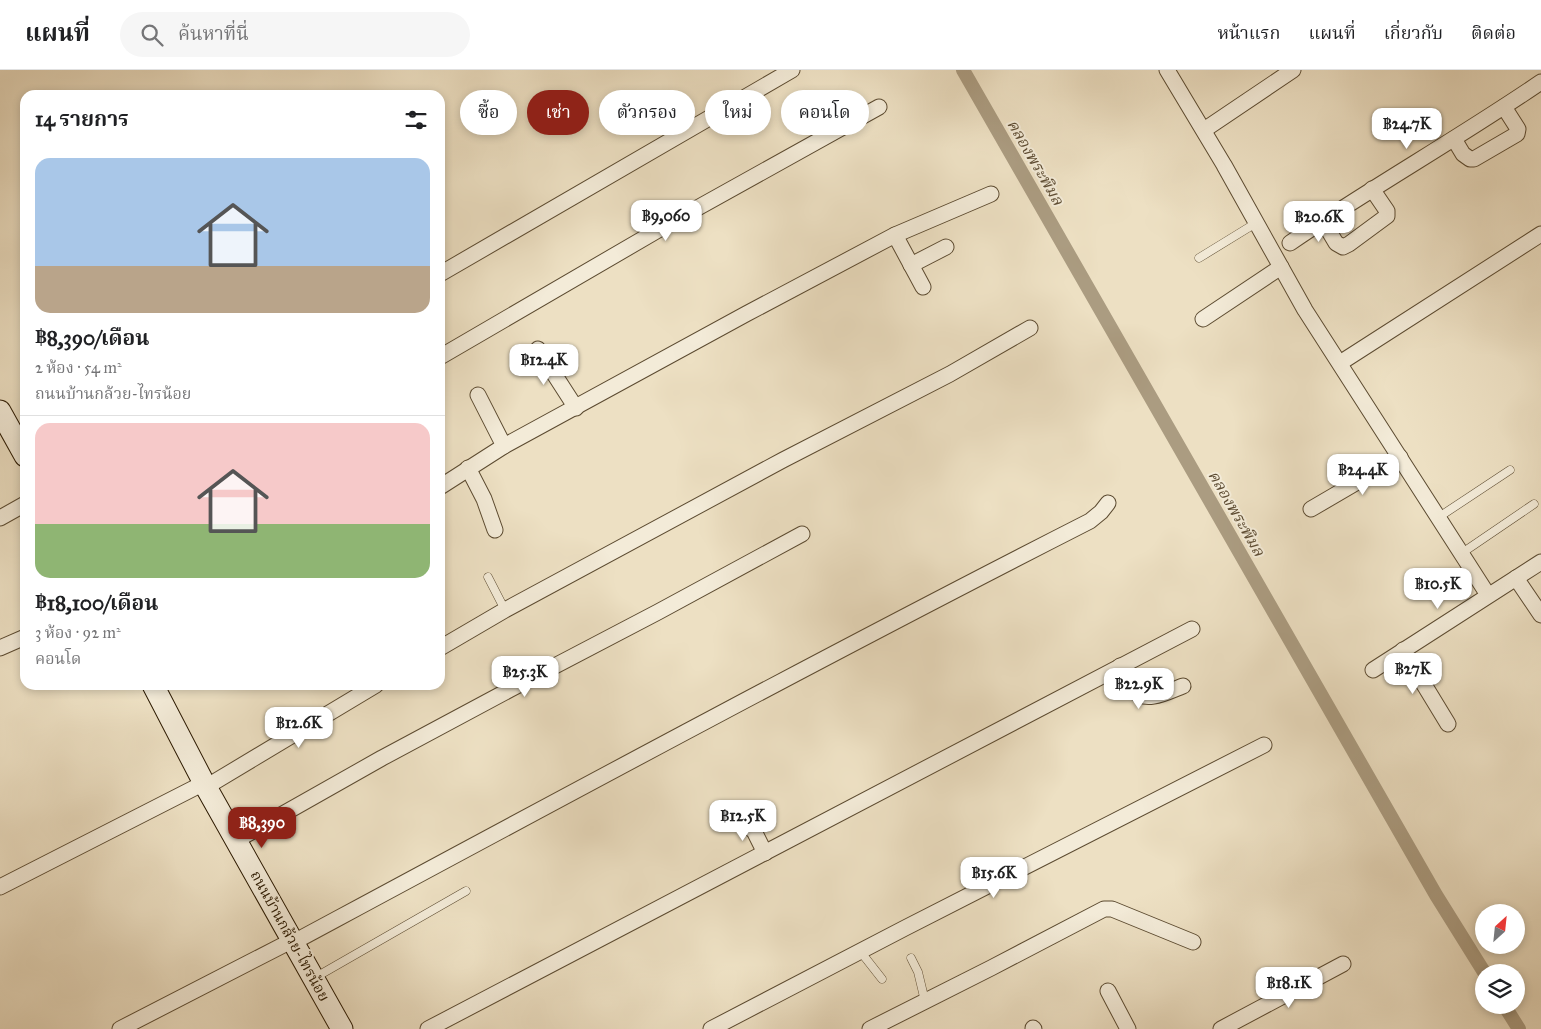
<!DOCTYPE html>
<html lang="th">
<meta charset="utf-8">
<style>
body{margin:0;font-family:"IM FELL Great Primer","Noto Serif Thai",serif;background:#f6f6f6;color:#202124;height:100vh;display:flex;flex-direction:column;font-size:19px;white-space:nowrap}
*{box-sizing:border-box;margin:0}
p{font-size:16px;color:#757577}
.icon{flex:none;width:28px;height:28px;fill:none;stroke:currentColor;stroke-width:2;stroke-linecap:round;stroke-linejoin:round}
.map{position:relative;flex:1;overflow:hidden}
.drawer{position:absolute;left:20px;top:20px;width:425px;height:600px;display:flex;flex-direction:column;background:#fff;border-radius:15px;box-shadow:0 2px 8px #0003}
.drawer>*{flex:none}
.hud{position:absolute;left:460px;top:20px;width:475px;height:45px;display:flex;gap:10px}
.needle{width:32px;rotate:27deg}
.fabs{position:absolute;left:1475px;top:834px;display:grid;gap:10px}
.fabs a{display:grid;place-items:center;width:50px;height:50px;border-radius:50%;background:#fff;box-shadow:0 2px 8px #0003;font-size:25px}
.price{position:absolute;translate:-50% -42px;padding:0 11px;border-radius:10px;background:#fff;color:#222;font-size:16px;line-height:32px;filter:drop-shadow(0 1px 2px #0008)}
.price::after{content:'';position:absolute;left:50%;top:30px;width:15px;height:11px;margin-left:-8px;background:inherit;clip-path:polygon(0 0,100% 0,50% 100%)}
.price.on{background:#8f2418;color:#fff}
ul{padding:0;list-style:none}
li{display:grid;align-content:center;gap:10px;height:265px;padding:0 15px}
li+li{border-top:1px solid #e0e0e0}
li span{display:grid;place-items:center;height:155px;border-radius:15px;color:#555}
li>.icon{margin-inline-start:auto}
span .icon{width:90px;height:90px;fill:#fffc;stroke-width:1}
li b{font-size:21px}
h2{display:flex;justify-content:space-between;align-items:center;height:60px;padding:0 15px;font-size:21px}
.pill{padding:0 18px;border-radius:22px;background:#fff;box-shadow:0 2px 8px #0003;font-size:18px;line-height:45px}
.pill.on{background:#8f2418;color:#fff}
header{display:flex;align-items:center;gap:30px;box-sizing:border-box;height:70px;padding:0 25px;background:#fff;border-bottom:1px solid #e0e0e0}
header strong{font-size:24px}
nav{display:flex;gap:28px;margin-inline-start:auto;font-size:18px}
.search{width:350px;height:45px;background:#f6f6f6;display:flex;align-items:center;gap:12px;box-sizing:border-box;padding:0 18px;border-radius:28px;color:#757577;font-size:19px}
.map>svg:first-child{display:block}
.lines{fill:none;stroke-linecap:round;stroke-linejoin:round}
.canal{stroke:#ab9c81;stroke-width:14}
.lane-casing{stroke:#5c4b31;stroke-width:9}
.street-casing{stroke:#5c4b31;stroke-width:17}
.secondary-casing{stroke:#2b1900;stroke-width:23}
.lane{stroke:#f3ebd8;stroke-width:8}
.street{stroke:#f3ebd8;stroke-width:15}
.secondary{stroke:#f3ebd8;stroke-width:21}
.labels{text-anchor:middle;stroke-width:4;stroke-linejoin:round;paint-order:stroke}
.street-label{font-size:15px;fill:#2b1900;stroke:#f3ebd8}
.water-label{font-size:16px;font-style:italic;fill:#5e4d34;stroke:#f3ebd8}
</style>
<header>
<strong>แผนที่</strong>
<div class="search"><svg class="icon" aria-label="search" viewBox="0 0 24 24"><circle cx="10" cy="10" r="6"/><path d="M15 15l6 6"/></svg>ค้นหาที่นี่</div>
<nav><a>หน้าแรก</a><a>แผนที่</a><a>เกี่ยวกับ</a><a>ติดต่อ</a></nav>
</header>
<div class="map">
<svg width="1541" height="959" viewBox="0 0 1541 959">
<rect width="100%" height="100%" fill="#ede0c3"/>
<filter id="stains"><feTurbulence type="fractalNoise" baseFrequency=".004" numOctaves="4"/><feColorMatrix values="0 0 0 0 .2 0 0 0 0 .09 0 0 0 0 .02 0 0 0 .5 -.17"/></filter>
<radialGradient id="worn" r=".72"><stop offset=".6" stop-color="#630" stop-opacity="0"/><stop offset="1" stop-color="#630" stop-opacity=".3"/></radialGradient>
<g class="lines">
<g class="canal">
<polyline points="963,0 1436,825 1484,902"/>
<polyline points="1504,935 1519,959"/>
</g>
<g class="lane-casing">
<g id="lane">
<polyline points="1199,188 1256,153"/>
<polyline points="1439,447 1510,400"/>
<polyline points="1462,483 1534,434"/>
<polyline points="488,507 505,540"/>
<polyline points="860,881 882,909"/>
<polyline points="911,888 918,902 925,931"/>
<polyline points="316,907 466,821"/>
</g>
</g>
<g class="street-casing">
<g id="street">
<polyline points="1167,0 1224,95 1305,240 1488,525"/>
<polyline points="1204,60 1293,0"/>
<polyline points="1454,69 1463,84 1470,89 1474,89 1517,64 1518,59 1504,37"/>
<polyline points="1323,151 1336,173 1343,177 1349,174 1387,146 1387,141 1372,119"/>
<polyline points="895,165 923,217"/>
<path d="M1290,173c82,-56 169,-105 251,-161"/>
<polyline points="911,195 946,177"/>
<polyline points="440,204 792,0"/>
<polyline points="1203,249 1281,197"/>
<polyline points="538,279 576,338"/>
<polyline points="440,287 665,156 879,37"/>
<polyline points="1340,293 1541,164"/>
<polyline points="478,325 504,376"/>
<polyline points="468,398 484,429 495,460"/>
<polyline points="440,417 504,376 746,244 895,165 991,124"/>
<polyline points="1311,439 1400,387"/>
<polyline points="0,448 25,434"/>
<polyline points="1516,508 1541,545"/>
<polyline points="0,578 25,567"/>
<polyline points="440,578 505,540 783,390 950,304 1030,258"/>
<polyline points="1403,580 1448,654"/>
<path d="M1120,596c4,8 7,19 14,25 13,13 35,0 49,-5"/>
<polyline points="1373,600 1541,492"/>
<polyline points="206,717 376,615"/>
<polyline points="736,748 754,761 765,783"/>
<polyline points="237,770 382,688 509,620 658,542 802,464"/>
<polyline points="0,817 204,713"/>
<path d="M294,872c264,-142 529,-285 796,-421l11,-9 7,-9"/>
<polyline points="1108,921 1128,959"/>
<polyline points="1033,958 1034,959"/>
<polyline points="120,959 293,870"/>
<polyline points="428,959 1192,559"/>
<polyline points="711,959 905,858 1264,675"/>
<polyline points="870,959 991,898 1104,839 1112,839 1193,872"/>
<polyline points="1221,959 1343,894"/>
</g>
</g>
<g class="secondary-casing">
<g id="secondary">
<polyline points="0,341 25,386"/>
<polyline points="153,615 206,717 342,959"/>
</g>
</g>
<use href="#lane" class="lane"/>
<use href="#street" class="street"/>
<use href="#secondary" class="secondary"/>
</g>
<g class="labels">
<g class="street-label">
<text transform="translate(290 866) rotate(61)" y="5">ถนนบ้านกล้วย-ไทรน้อย</text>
</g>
<g class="water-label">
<text transform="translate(1036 92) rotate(60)" y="6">คลองพระพิมล</text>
<text transform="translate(1237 443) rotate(60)" y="6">คลองพระพิมล</text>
</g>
</g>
<rect width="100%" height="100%" filter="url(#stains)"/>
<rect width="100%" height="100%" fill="url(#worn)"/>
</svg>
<div class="fabs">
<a><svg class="needle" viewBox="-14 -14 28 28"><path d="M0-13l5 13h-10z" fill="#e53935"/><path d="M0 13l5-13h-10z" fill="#757577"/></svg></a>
<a><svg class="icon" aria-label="layers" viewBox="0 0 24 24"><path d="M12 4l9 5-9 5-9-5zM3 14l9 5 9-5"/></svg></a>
</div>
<b class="price" style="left:1407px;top:80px">฿24.7K</b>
<b class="price" style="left:666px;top:172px">฿9,060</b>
<b class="price" style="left:1319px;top:173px">฿20.6K</b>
<b class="price" style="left:544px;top:316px">฿12.4K</b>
<b class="price" style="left:1363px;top:426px">฿24.4K</b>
<b class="price" style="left:1438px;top:540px">฿10.5K</b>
<b class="price" style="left:1413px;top:625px">฿27K</b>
<b class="price" style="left:525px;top:628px">฿25.3K</b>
<b class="price" style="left:1139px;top:640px">฿22.9K</b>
<b class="price" style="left:299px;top:679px">฿12.6K</b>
<b class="price" style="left:743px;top:772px">฿12.5K</b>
<b class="price on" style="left:262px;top:779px">฿8,390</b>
<b class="price" style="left:994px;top:829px">฿15.6K</b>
<b class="price" style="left:1289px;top:939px">฿18.1K</b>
<div class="hud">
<a class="pill">ซื้อ</a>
<a class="pill on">เช่า</a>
<a class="pill">ตัวกรอง</a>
<a class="pill">ใหม่</a>
<a class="pill">คอนโด</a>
</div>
<section class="drawer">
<h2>14 รายการ<svg class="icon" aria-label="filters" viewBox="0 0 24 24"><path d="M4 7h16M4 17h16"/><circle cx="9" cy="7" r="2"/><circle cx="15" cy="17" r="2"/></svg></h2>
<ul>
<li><span style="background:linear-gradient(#a9c7e8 70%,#b9a48a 0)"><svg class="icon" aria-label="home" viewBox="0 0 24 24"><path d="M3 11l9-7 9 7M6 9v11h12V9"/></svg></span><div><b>฿8,390/เดือน</b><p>2 ห้อง · 54 m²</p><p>ถนนบ้านกล้วย-ไทรน้อย</p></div></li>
<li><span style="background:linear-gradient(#f6c9c9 65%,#8fb573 0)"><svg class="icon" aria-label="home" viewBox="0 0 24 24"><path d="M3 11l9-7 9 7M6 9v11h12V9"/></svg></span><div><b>฿18,100/เดือน</b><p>3 ห้อง · 92 m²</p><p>คอนโด</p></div></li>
</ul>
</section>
</div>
